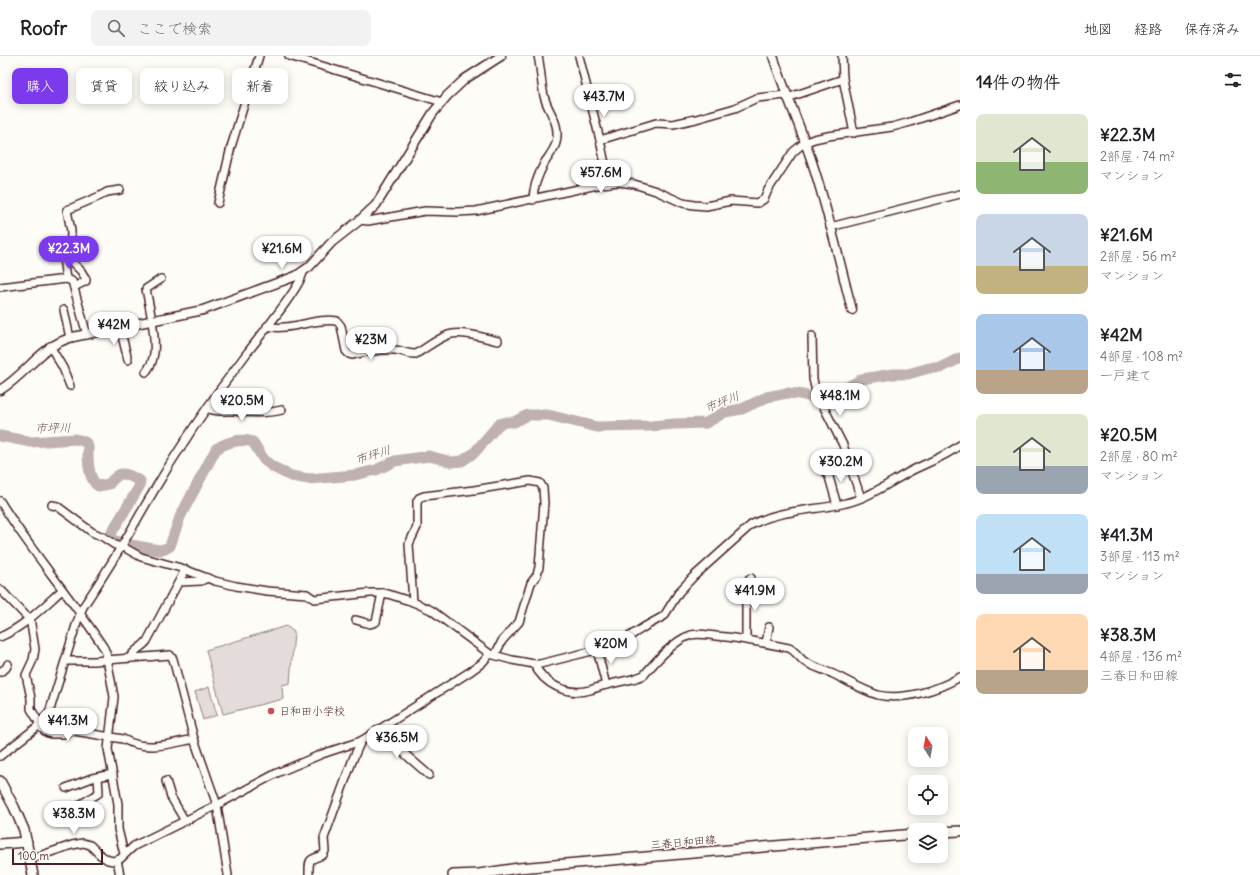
<!DOCTYPE html>
<html lang="ja">
<meta charset="utf-8">
<style>
body{margin:0;font-family:Delius,"Klee One",sans-serif;background:#f2f2f2;color:#202124;height:100vh;display:flex;flex-direction:column;font-size:15px;white-space:nowrap}
*{box-sizing:border-box;margin:0}
p{font-size:13px;color:#757577}
.icon{flex:none;width:22px;height:22px;fill:none;stroke:currentColor;stroke-width:2;stroke-linecap:round;stroke-linejoin:round}
.map{position:relative;flex:1;overflow:hidden}
.drawer{display:flex;flex-direction:column;background:#fff;width:300px}
.drawer>*{flex:none}
.guide{position:absolute;left:12px;top:12px;width:380px;height:36px;display:flex;gap:8px}
.needle{width:26px;rotate:349deg}
.controls{position:absolute;left:908px;top:671px;display:grid;gap:8px}
.controls a{display:grid;place-items:center;width:40px;height:40px;border-radius:8px;background:#fff;box-shadow:0 2px 10px #0003;font-size:20px}
.scale{position:absolute;left:12px;bottom:10px;width:91px;box-sizing:border-box;padding-left:4px;border:2px solid #4a1f2b;border-top:0;font-size:11px;line-height:14px;white-space:nowrap;color:#4a1f2b;-webkit-text-stroke:3px #fdfcf7;paint-order:stroke}
.price{position:absolute;translate:-50% -34px;padding:0 9px;border-radius:14px;background:#fff;color:#222;font-size:13px;line-height:26px;filter:drop-shadow(0 1px 2px #0008)}
.price::after{content:'';position:absolute;left:50%;top:24px;width:12px;height:9px;margin-left:-6px;background:inherit;clip-path:polygon(0 0,100% 0,50% 100%)}
.price.on{background:#7c3aed;color:#fff}
ul{padding:0;list-style:none}
li{display:flex;align-items:center;gap:12px;height:100px;padding:0 16px}
li span{display:grid;place-items:center;flex:none;width:112px;height:80px;border-radius:8px;color:#555}
li>.icon{margin-inline-start:auto}
span .icon{width:48px;height:48px;fill:#fffc;stroke-width:1}
li b{font-size:17px}
h2{display:flex;justify-content:space-between;align-items:center;height:48px;padding:0 16px;font-size:17px}
.pill{padding:0 14px;border-radius:8px;background:#fff;box-shadow:0 2px 10px #0003;font-size:14px;line-height:36px}
.pill.on{background:#7c3aed;color:#fff}
header{display:flex;align-items:center;gap:24px;box-sizing:border-box;height:56px;padding:0 20px;background:#fff;border-bottom:1px solid #e0e0e0}
header strong{font-size:19px}
nav{display:flex;gap:22px;margin-inline-start:auto;font-size:14px}
.search{width:280px;height:36px;background:#f2f2f2;display:flex;align-items:center;gap:10px;box-sizing:border-box;padding:0 14px;border-radius:8px;color:#757577;font-size:15px}
main{display:flex;flex:1;min-height:0}
.map>svg:first-child{display:block}
.green{fill:#e3dcda;stroke:#967e82}
.lines{fill:none;stroke-linecap:round;stroke-linejoin:round}
.river{stroke:#c0b1b1;stroke-width:11}
.minor-casing{stroke:#4a1f2b;stroke-width:10}
.tertiary-casing{stroke:#4a1f2b;stroke-width:11}
.secondary-casing{stroke:#4a1f2b;stroke-width:12}
.minor{stroke:#fdfcf7;stroke-width:7}
.tertiary{stroke:#fdfcf7;stroke-width:8}
.secondary{stroke:#fdfcf7;stroke-width:9}
.poi-dot{fill:#d1495b;stroke:#fdfcf7;stroke-width:1.5}
.labels{text-anchor:middle;stroke-width:3;stroke-linejoin:round;paint-order:stroke}
.poi-label{font-size:11px;fill:#4a1f2b;stroke:#fdfcf7;text-anchor:start}
.street-label{font-size:11px;fill:#4a1f2b;stroke:#fdfcf7}
.water-label{font-size:12px;font-style:italic;fill:#73525a;stroke:#fdfcf7}
</style>
<header>
<strong>Roofr</strong>
<div class="search"><svg class="icon" aria-label="search" viewBox="0 0 24 24"><circle cx="10" cy="10" r="6"/><path d="M15 15l6 6"/></svg>ここで検索</div>
<nav><a>地図</a><a>経路</a><a>保存済み</a></nav>
</header>
<main>
<div class="map">
<svg width="960" height="819" viewBox="0 0 960 819">
<rect width="100%" height="100%" fill="#fdfcf7"/>
<filter id="ink" filterUnits="userSpaceOnUse"><feTurbulence type="fractalNoise" baseFrequency=".025" numOctaves="2"/><feDisplacementMap in="SourceGraphic" scale="8" xChannelSelector="R" yChannelSelector="G"/><feConvolveMatrix kernelMatrix="1 2 1 2 8 2 1 2 1" color-interpolation-filters="sRGB"/></filter>
<g filter="url(#ink)">
<g class="green">
<polygon points="286,570 294,576 290,627 282,629 283,643 223,658 206,594"/>
<polygon points="209,631 217,659 203,664 195,636"/>
</g>
<g class="lines">
<path class="river" d="M0,380l31,6 44,-3c4,1 9,1 12,5 2,3 1,5 1,9 0,10 1,27 10,33l11,-2c12,-15 15,-11 31,-3l-1,6 -27,45 -2,7 15,5 34,6 6,-1 5,-3 10,-29 36,-68c11,-7 24,-11 37,-7l11,18 9,7 18,9 18,3 46,-4 21,-5 19,-9 34,-5 23,6 10,-1 12,-8 25,-29 7,-2h8l14,-7h20l49,12 54,-1 23,-2 32,-1 19,-11 17,-3 25,-12 20,-4 12,1 17,4 17,-3 29,-16 31,-5h15l21,-6h11l20,-10"/>
<g class="minor-casing">
<g id="minor">
<polyline points="289,0 442,46"/>
<polyline points="579,0 600,84 609,127"/>
<polyline points="842,0 843,23 854,77"/>
<polyline points="787,42 843,23"/>
<polyline points="600,84 656,67 673,68 696,63 735,52 757,42 786,39"/>
<path d="M533,144c0,-13 6,-27 12,-38 4,-6 9,-12 11,-19 5,-21 -8,-30 -12,-47 -3,-13 -3,-27 -6,-40"/>
<polyline points="218,147 231,91 259,0"/>
<polyline points="360,164 368,165 425,155 457,156 476,155 602,128 618,126 634,128 656,135 683,147 694,149 706,150 731,145 758,147 764,143 768,134 793,96 804,87 814,83 828,80 892,71 907,67 960,49"/>
<polyline points="830,171 960,138"/>
<polyline points="63,187 61,199 63,202 66,223"/>
<polyline points="0,231 66,223 72,225 87,279"/>
<polyline points="74,231 86,225 86,223 81,215 70,204 71,175 67,154 100,140 107,136 120,134"/>
<polyline points="64,254 70,282"/>
<path d="M267,270c21,6 49,-9 70,-5l4,5 5,25 3,3 3,1c14,-3 28,-6 42,-5 8,0 14,5 22,4 10,-6 21,-15 32,-19 13,-5 37,3 50,6"/>
<polyline points="120,272 128,304"/>
<polyline points="812,280 813,323 816,336 843,389 861,442"/>
<polyline points="50,290 63,312 70,330"/>
<path d="M146,316c3,-4 6,-9 7,-14 5,-15 -4,-53 -7,-69l15,-10"/>
<path d="M207,352c8,5 18,2 27,3 16,2 32,3 48,-1"/>
<polyline points="825,414 829,421 837,449"/>
<path d="M0,445c31,51 71,96 104,147l2,5 8,44 -6,52 10,55v25l6,25"/>
<path d="M52,449l5,1 35,26 11,5 12,8 10,3 16,9 40,11 34,13 21,5 31,5 40,3 7,5 56,-6h12l6,1 25,8 18,8 59,44 22,6 22,4h6l76,-19 28,-18 20,-11 15,-24 14,-15 58,-52c29,-16 64,-14 95,-22 22,-5 43,-20 63,-31 17,-9 36,-15 51,-27"/>
<polyline points="180,526 201,525 207,522"/>
<polyline points="0,533 29,563"/>
<polyline points="413,546 409,488 417,471 417,445 419,442 424,440 474,434 530,425 540,427 543,432 544,447 539,511 537,519 531,527 519,566 502,585 495,599"/>
<polyline points="30,562 35,593 33,604 26,619 31,642 31,653 40,668"/>
<polyline points="356,564 370,568 376,566 382,537"/>
<path d="M0,581c24,-10 43,-30 62,-47"/>
<polyline points="746,583 746,534 749,523 751,522"/>
<polyline points="766,587 769,571"/>
<polyline points="597,594 606,629"/>
<path d="M130,602c3,-8 12,-10 17,-17l38,-71"/>
<polyline points="66,605 94,605 170,599 173,603 194,683 217,749 228,819"/>
<path d="M534,608c10,21 34,32 56,26 7,-2 13,-5 21,-6 11,-3 22,-4 33,-9 11,-13 30,-35 47,-40 8,-2 17,0 25,1 25,2 48,7 73,12 7,3 10,10 16,14 9,5 19,8 28,12 15,7 29,16 45,21 25,6 60,-5 82,-18"/>
<polyline points="0,616 6,612 8,608"/>
<path d="M38,669l8,7 5,2h12l11,-3 49,8c23,13 46,5 71,0"/>
<polyline points="384,671 406,699 429,719"/>
<path d="M0,700l37,-29 12,-14 28,-91 6,-15c22,-33 44,-69 63,-103 30,-52 64,-103 101,-151 10,-13 56,-69 56,-81"/>
<polyline points="166,725 171,741 185,765"/>
<polyline points="66,732 92,722 113,718"/>
<polyline points="80,750 81,748 99,737 98,721"/>
<polyline points="30,803 72,789 83,787 90,789 99,798 108,804 114,805 120,803 134,790 217,749 277,717 322,698 361,685 471,615 482,607 490,598"/>
<polyline points="117,804 120,819"/>
<path d="M309,819c0,-16 -1,-15 14,-20l2,-4 -1,-13 29,-79 8,-18"/>
</g>
</g>
<g class="tertiary-casing">
<g id="tertiary">
<path d="M773,0c12,36 27,70 39,106 16,48 27,98 40,148"/>
<path d="M0,334c28,-17 40,-44 73,-53l130,-27 93,-34 13,-9 23,-25 28,-22 16,-15 57,-92 14,-17 18,-17 36,-23"/>
</g>
</g>
<g class="secondary-casing">
<g id="secondary">
<polyline points="0,725 14,751 24,774 33,819"/>
<polyline points="941,776 960,775"/>
<polyline points="0,788 27,786"/>
<polyline points="453,819 479,818 519,812 681,798 915,778"/>
</g>
</g>
<use href="#minor" class="minor"/>
<use href="#tertiary" class="tertiary"/>
<use href="#secondary" class="secondary"/>
</g>
</g>
<circle class="poi-dot" cx="271" cy="655" r="4"/>
<g class="labels">
<g class="poi-label">
<text x="279" y="659">日和田小学校</text>
</g>
<g class="street-label">
<text transform="translate(683 786) rotate(-5)" y="4">三春日和田線</text>
</g>
<g class="water-label">
<text transform="translate(722 346) rotate(-21)" y="4">市坪川</text>
<text transform="translate(53 372) rotate(-1)" y="4">市坪川</text>
<text transform="translate(373 399) rotate(-18)" y="4">市坪川</text>
</g>
</g>
</svg>
<div class="controls">
<a><svg class="needle" viewBox="-14 -14 28 28"><path d="M0-13l5 13h-10z" fill="#e53935"/><path d="M0 13l5-13h-10z" fill="#757577"/></svg></a>
<a><svg class="icon" aria-label="locate" viewBox="0 0 24 24"><circle cx="12" cy="12" r="6"/><path d="M12 2v4M12 18v4M2 12h4M18 12h4"/></svg></a>
<a><svg class="icon" aria-label="layers" viewBox="0 0 24 24"><path d="M12 4l9 5-9 5-9-5zM3 14l9 5 9-5"/></svg></a>
</div>
<div class="scale">100 m</div>
<b class="price" style="left:604px;top:62px">¥43.7M</b>
<b class="price" style="left:601px;top:138px">¥57.6M</b>
<b class="price on" style="left:69px;top:214px">¥22.3M</b>
<b class="price" style="left:282px;top:214px">¥21.6M</b>
<b class="price" style="left:114px;top:290px">¥42M</b>
<b class="price" style="left:371px;top:305px">¥23M</b>
<b class="price" style="left:840px;top:361px">¥48.1M</b>
<b class="price" style="left:242px;top:366px">¥20.5M</b>
<b class="price" style="left:841px;top:427px">¥30.2M</b>
<b class="price" style="left:755px;top:556px">¥41.9M</b>
<b class="price" style="left:611px;top:609px">¥20M</b>
<b class="price" style="left:68px;top:686px">¥41.3M</b>
<b class="price" style="left:397px;top:703px">¥36.5M</b>
<b class="price" style="left:74px;top:779px">¥38.3M</b>
<div class="guide">
<a class="pill on">購入</a>
<a class="pill">賃貸</a>
<a class="pill">絞り込み</a>
<a class="pill">新着</a>
</div>
</div>
<section class="drawer">
<h2>14件の物件<svg class="icon" aria-label="filters" viewBox="0 0 24 24"><path d="M4 7h16M4 17h16"/><circle cx="9" cy="7" r="2"/><circle cx="15" cy="17" r="2"/></svg></h2>
<ul>
<li><span style="background:linear-gradient(#dfe7d0 60%,#8fb573 0)"><svg class="icon" aria-label="home" viewBox="0 0 24 24"><path d="M3 11l9-7 9 7M6 9v11h12V9"/></svg></span><div><b>¥22.3M</b><p>2部屋 · 74 m²</p><p>マンション</p></div></li>
<li><span style="background:linear-gradient(#c9d6e8 65%,#c2b280 0)"><svg class="icon" aria-label="home" viewBox="0 0 24 24"><path d="M3 11l9-7 9 7M6 9v11h12V9"/></svg></span><div><b>¥21.6M</b><p>2部屋 · 56 m²</p><p>マンション</p></div></li>
<li><span style="background:linear-gradient(#a9c7e8 70%,#b9a48a 0)"><svg class="icon" aria-label="home" viewBox="0 0 24 24"><path d="M3 11l9-7 9 7M6 9v11h12V9"/></svg></span><div><b>¥42M</b><p>4部屋 · 108 m²</p><p>一戸建て</p></div></li>
<li><span style="background:linear-gradient(#dfe7d0 65%,#9aa5b1 0)"><svg class="icon" aria-label="home" viewBox="0 0 24 24"><path d="M3 11l9-7 9 7M6 9v11h12V9"/></svg></span><div><b>¥20.5M</b><p>2部屋 · 80 m²</p><p>マンション</p></div></li>
<li><span style="background:linear-gradient(#bfe0f5 75%,#9aa5b1 0)"><svg class="icon" aria-label="home" viewBox="0 0 24 24"><path d="M3 11l9-7 9 7M6 9v11h12V9"/></svg></span><div><b>¥41.3M</b><p>3部屋 · 113 m²</p><p>マンション</p></div></li>
<li><span style="background:linear-gradient(#ffd9b3 70%,#b9a48a 0)"><svg class="icon" aria-label="home" viewBox="0 0 24 24"><path d="M3 11l9-7 9 7M6 9v11h12V9"/></svg></span><div><b>¥38.3M</b><p>4部屋 · 136 m²</p><p>三春日和田線</p></div></li>
</ul>
</section>
</main>
